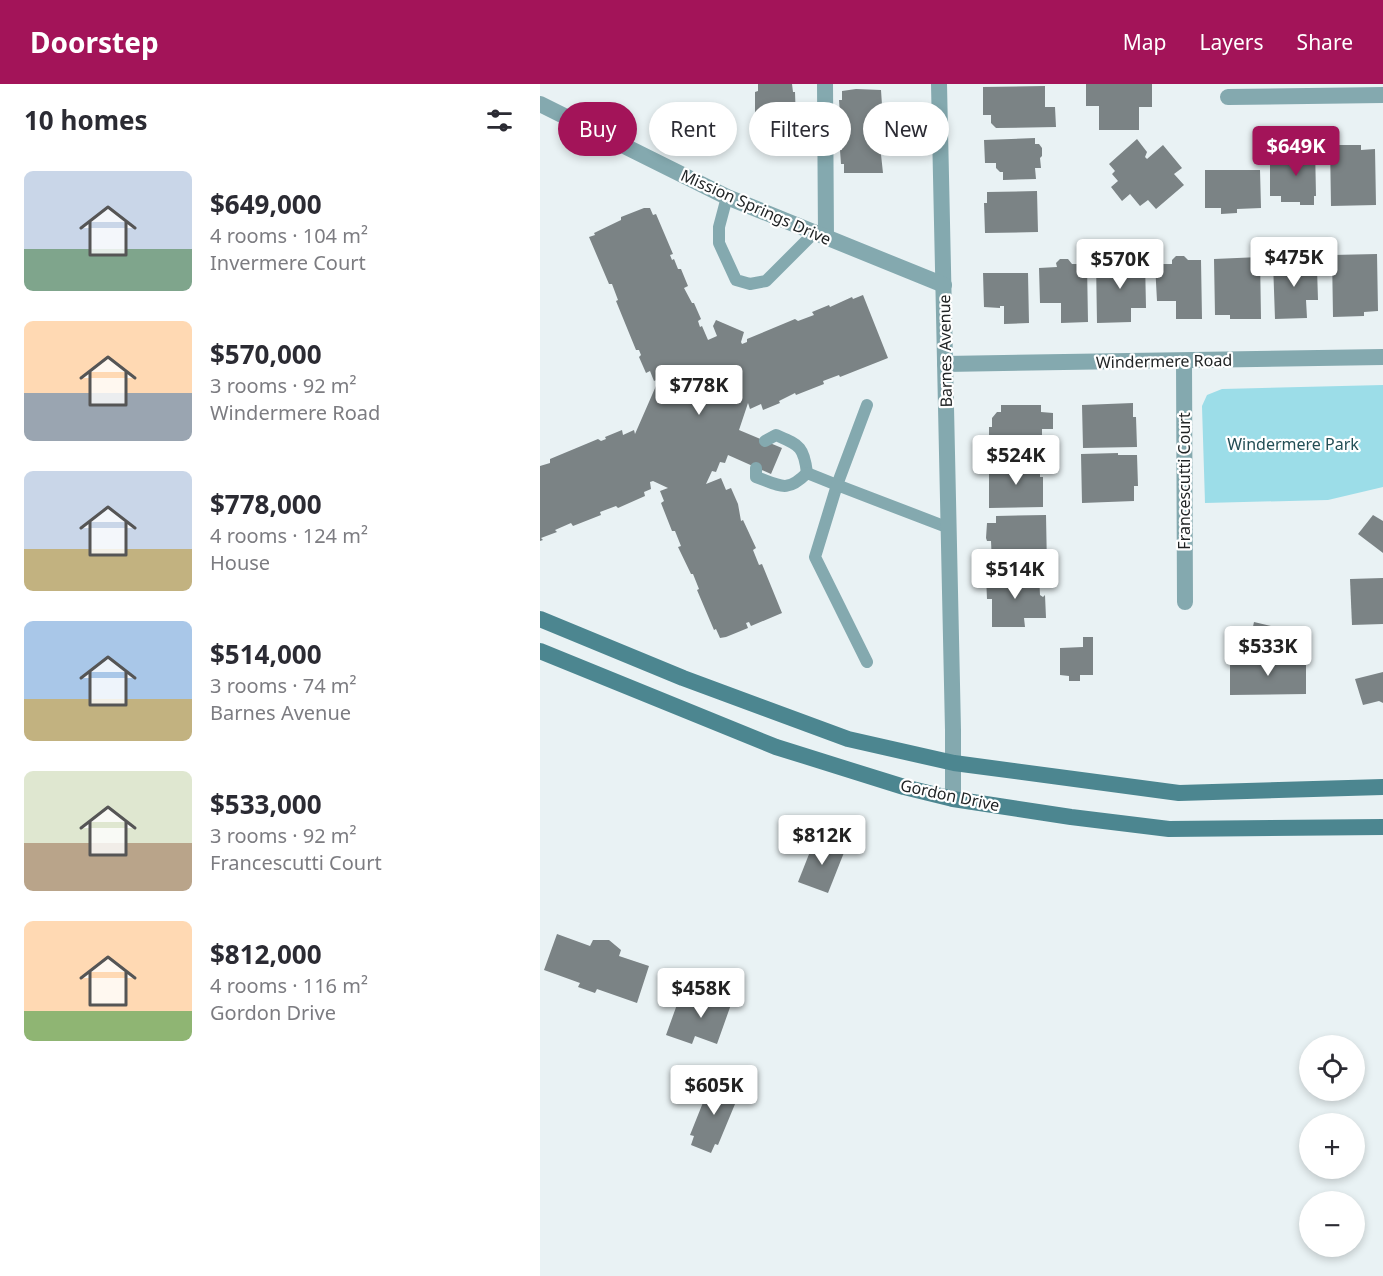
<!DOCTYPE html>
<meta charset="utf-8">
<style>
body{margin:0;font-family:"Noto Sans",sans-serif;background:#f2f2f3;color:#2b2b33;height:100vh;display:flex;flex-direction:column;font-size:22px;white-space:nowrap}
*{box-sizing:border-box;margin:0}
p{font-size:20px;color:#7c7c81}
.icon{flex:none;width:33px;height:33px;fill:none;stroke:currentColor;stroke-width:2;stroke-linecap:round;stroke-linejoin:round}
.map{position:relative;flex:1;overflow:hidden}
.side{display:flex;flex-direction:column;background:#fff;width:540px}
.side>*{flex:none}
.guide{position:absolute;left:18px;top:18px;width:570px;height:54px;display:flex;gap:12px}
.fabs{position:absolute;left:759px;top:951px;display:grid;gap:12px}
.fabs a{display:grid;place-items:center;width:66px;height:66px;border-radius:50%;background:#fff;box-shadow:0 3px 9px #0003;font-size:30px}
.price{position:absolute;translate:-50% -51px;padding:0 14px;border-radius:6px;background:#fff;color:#222;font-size:20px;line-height:39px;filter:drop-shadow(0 2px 3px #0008)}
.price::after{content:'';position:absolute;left:50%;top:36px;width:18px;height:14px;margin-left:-9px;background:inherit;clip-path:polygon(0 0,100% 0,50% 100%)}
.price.on{background:#a31459;color:#fff}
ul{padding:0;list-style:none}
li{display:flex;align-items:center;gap:18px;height:150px;padding:0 24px}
li span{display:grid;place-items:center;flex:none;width:168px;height:120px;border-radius:9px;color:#555}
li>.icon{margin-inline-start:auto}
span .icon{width:72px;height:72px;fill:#fffc;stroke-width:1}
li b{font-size:26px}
h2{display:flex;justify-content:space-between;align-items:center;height:72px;padding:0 24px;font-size:26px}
.chip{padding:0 21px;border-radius:27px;background:#fff;box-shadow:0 3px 9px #0003;font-size:21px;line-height:54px}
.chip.on{background:#a31459;color:#fff}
header{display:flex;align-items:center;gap:36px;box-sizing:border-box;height:84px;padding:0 30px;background:#a31459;color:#fff}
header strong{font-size:28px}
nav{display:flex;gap:33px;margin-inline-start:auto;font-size:21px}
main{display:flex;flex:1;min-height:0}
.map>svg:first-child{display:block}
.green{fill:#9cdde8}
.building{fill:#7b8385}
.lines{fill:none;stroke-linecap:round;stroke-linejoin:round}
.service{stroke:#84a9af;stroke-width:12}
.minor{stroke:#84a9af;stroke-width:16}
.secondary{stroke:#4c8690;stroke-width:16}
.labels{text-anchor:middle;stroke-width:4.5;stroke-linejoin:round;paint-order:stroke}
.street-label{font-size:16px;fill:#212425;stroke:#fff}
.park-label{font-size:16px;fill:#234e55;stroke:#fff}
</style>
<header>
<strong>Doorstep</strong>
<nav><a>Map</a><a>Layers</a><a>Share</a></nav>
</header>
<main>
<section class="side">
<h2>10 homes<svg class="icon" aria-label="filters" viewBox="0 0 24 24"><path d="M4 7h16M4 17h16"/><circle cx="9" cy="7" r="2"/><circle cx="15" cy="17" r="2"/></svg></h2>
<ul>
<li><span style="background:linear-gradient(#c9d6e8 65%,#7fa58c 0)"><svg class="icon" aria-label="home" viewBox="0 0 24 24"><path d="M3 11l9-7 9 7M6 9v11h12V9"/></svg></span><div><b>$649,000</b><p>4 rooms · 104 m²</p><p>Invermere Court</p></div></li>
<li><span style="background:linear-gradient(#ffd9b3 60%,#9aa5b1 0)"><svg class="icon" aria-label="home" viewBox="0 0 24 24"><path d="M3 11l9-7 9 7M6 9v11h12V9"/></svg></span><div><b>$570,000</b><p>3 rooms · 92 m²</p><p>Windermere Road</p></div></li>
<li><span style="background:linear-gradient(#c9d6e8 65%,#c2b280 0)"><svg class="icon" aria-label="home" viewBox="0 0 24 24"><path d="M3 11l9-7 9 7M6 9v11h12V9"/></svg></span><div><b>$778,000</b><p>4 rooms · 124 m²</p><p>House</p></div></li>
<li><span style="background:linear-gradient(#a9c7e8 65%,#c2b280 0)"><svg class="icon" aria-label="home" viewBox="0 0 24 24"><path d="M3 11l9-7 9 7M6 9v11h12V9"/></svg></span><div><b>$514,000</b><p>3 rooms · 74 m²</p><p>Barnes Avenue</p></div></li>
<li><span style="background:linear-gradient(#dfe7d0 60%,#b9a48a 0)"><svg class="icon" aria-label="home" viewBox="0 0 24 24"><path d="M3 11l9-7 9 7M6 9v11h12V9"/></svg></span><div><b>$533,000</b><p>3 rooms · 92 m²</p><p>Francescutti Court</p></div></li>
<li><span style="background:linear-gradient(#ffd9b3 75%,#8fb573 0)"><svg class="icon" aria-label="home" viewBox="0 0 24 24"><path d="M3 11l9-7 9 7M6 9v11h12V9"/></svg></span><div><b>$812,000</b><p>4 rooms · 116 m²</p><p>Gordon Drive</p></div></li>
</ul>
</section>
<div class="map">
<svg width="843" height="1192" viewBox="0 0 843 1192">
<rect width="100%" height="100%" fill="#e9f2f4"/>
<polygon class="green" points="843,301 843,403 788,416 665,419 662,322 667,311 682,305"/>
<g class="building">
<polygon points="218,0 252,0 253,8 255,8 256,38 258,38 256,63 217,63 218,35 215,35 215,8 218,7"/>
<polygon points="546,0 612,0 612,23 599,23 599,46 559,46 559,22 546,22"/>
<polygon points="505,2 505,23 515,23 516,43 456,44 451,39 451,31 443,31 443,3"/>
<polygon points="316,5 341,6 342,21 339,21 339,34 342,34 343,60 340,61 343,89 304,89 304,80 301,80 300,66 302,66 302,35 305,35 305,31 300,31 299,16 302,16 302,7"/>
<polygon points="495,54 495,60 499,60 502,64 502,72 500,74 501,84 495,84 496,95 463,96 463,88 460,88 456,84 456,79 445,79 444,56"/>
<polygon points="597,55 607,68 605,73 607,75 623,61 642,84 634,90 644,101 616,125 608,116 600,122 590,110 582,117 571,103 578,97 572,90 575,87 569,80"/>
<polygon points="790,61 821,61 821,66 835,65 836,121 791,122"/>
<polygon points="750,62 775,62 776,112 774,112 774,121 760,121 760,118 741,118 741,112 730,112 730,80 750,80"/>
<polygon points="665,86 720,86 721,124 697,125 697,129 681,130 681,124 665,124"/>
<polygon points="497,107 498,148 445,149 444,119 447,119 447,108"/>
<polygon points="104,124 110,124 113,131 116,130 133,170 130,171 132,176 134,175 138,185 141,185 148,202 144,204 152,219 154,219 161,235 158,237 160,243 162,242 168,256 177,252 173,242 176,236 204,248 201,258 202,260 207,258 207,255 255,235 258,237 274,231 272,228 289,221 290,223 312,213 313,215 323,211 348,274 300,293 299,291 283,297 284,300 256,311 255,309 239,317 240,319 223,326 221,320 210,325 208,319 199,346 242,364 231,390 188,371 185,379 180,378 176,388 172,387 166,400 181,394 186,406 191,404 198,420 201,437 203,436 216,464 213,466 219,481 222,480 242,529 211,542 209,538 206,539 208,544 186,553 180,554 176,545 174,546 157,506 159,505 153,490 151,490 138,463 141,462 135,447 132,447 121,419 124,417 120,407 128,404 113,397 110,398 111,405 104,408 105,412 78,424 76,422 60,428 61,431 33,442 31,439 15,446 17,448 1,454 3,456 0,457 0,382 10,379 10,375 58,355 61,357 66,355 65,353 82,346 83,351 94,346 95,350 119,295 114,297 110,287 106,289 99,273 101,271 99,266 96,266 76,217 78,216 72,200 69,200 49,153 55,151 54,149 81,136 81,133"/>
<polygon points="837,170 838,227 824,228 824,232 793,233 792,171"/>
<polygon points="636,172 644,172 648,176 661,176 662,235 636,235 636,217 617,217 615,180 632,180 632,176"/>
<polygon points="720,173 721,235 690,235 690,231 675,231 674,175"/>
<polygon points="747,173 755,173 765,181 765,184 777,184 778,216 766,216 767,234 735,235 733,178 745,177"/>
<polygon points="520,175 528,175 532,180 547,180 548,238 521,239 521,219 500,219 499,184 517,183 516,179"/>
<polygon points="589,176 605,176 606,224 591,224 591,238 557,239 556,177 583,177 583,182 589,181"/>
<polygon points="443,189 488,189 489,239 464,240 464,222 460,222 460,224 444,223"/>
<polygon points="593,319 593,333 596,333 597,363 543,364 542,321"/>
<polygon points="461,321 501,321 501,328 513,329 513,345 502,345 502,366 449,366 449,343 452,343 452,334 457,328 461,328"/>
<polygon points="578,369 578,371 597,371 598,402 594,402 594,417 542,419 541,370"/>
<polygon points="500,380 500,393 503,393 503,423 449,424 449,381"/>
<polygon points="506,431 507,484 479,485 479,479 452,480 451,457 447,457 446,454 447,439 456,439 456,432"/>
<polygon points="833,431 843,437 843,469 818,450"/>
<polygon points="446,492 499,492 500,511 503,513 505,511 506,534 484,534 485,543 452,543 452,515 447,515"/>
<polygon points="843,494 843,540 812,541 810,495"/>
<polygon points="714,538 748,546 742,570 714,564 713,571 707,570"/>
<polygon points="543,553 553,553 553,591 540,591 540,597 529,597 529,592 520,591 520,564 543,563"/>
<polygon points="712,571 739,572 739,580 766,580 766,610 690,611 690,580 712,580"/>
<polygon points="843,588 843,619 839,617 823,621 815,595"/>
<polygon points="275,755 305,766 288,809 258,798"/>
<polygon points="17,850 50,862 53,856 69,856 81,866 79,872 109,882 97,919 57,905 55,909 38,903 40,899 4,886"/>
<polygon points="174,905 194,912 177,960 155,952 152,960 126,951 139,915 162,923 166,912 171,914"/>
<polygon points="172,996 200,1008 178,1061 175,1060 171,1069 151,1061 154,1052 150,1051"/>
</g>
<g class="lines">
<g class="service">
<polyline points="187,113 179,143 179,159 196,196 210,200 226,197 274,149"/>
<path d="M225,357l11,-6c23,10 28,11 31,38"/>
<path d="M216,384v9c25,9 31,16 51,-4l30,12 30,-80"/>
<polyline points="327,578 275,473 297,401 409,444"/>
</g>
<g class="minor">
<polyline points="285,0 286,154"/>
<polyline points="399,0 413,646 413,715"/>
<polyline points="688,13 843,11"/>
<polyline points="0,20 187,113 404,201"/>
<polyline points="644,277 645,518"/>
<polyline points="405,280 843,273"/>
</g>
<g class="secondary">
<polyline points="0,535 143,594 308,655 414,679 639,709 843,703"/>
<polyline points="0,567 236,663 364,703 413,715 531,733 629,745 843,743"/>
</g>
</g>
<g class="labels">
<g class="street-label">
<text transform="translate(216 123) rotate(24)" y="6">Mission Springs Drive</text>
<text transform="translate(405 267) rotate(-91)" y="6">Barnes Avenue</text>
<text transform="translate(624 277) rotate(-1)" y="6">Windermere Road</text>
<text transform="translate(644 397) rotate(-90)" y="6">Francescutti Court</text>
<text transform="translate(410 711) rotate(12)" y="6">Gordon Drive</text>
</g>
<g class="park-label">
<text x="753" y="366">Windermere Park</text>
</g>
</g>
</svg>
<div class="fabs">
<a><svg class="icon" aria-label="locate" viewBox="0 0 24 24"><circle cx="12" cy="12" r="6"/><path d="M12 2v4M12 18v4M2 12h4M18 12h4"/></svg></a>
<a>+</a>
<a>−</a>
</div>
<b class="price on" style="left:756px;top:93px">$649K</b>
<b class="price" style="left:754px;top:204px">$475K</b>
<b class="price" style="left:580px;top:206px">$570K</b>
<b class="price" style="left:159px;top:332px">$778K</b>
<b class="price" style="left:476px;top:402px">$524K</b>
<b class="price" style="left:475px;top:516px">$514K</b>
<b class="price" style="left:728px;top:593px">$533K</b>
<b class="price" style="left:282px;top:782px">$812K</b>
<b class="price" style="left:161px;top:935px">$458K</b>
<b class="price" style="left:174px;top:1032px">$605K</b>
<div class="guide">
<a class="chip on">Buy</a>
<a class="chip">Rent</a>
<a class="chip">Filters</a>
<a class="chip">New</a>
</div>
</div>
</main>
